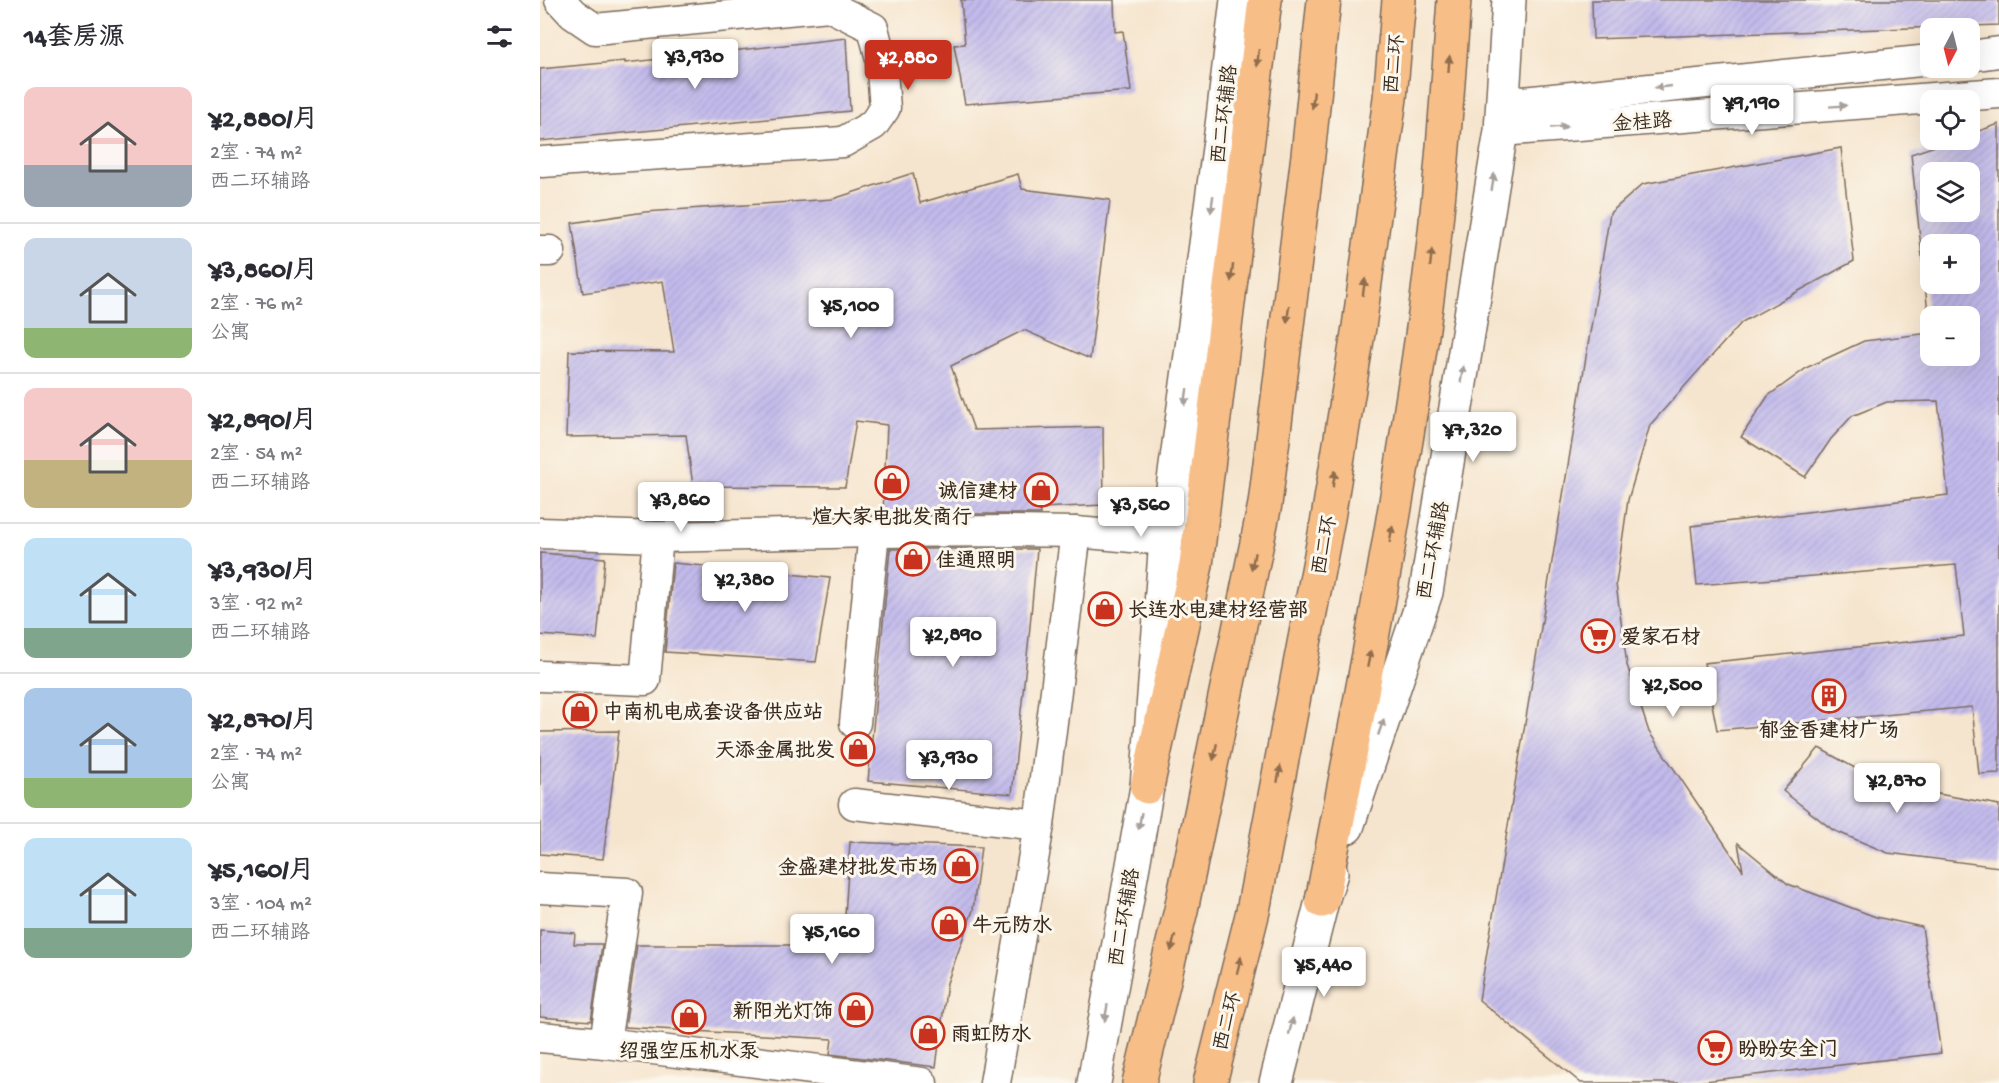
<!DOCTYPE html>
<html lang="zh">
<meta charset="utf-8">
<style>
body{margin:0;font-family:"Gochi Hand","LXGW WenKai TC",sans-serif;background:#f7f7f7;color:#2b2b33;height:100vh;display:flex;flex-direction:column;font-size:22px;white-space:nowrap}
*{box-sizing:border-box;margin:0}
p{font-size:20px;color:#7c7c81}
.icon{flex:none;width:33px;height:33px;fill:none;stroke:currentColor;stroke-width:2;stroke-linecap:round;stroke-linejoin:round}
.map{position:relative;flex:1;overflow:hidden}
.details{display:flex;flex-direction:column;background:#fff;width:540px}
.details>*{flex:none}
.needle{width:39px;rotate:187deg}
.fabs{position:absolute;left:1380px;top:18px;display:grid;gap:12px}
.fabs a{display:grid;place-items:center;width:60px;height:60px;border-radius:12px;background:#fff;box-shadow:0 6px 24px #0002;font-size:30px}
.price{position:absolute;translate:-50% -51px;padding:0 14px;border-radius:6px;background:#fff;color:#222;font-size:20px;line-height:39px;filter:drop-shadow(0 2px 3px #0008)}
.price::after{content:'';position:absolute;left:50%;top:36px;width:18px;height:14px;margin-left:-9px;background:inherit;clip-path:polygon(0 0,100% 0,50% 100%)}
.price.active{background:#c8321e;color:#fff}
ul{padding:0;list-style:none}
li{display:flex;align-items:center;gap:18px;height:150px;padding:0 24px}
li+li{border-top:2px solid #e1e1e2}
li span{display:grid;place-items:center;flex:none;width:168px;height:120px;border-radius:12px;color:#555}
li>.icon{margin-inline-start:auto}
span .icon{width:72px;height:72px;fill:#fffc;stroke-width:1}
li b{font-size:26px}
h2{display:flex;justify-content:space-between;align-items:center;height:72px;padding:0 24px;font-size:26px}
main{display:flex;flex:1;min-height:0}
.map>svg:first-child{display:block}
.building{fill:url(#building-hatch);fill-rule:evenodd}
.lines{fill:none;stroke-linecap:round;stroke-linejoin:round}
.minor-casing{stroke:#7c6b5c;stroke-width:33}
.tertiary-casing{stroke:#7c6b5c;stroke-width:36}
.trunk-casing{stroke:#7c6b5c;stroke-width:36}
.minor{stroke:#fff;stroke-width:30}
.tertiary{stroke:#fff;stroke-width:33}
.trunk{stroke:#f7be87;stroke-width:33}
.oneway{fill:#906d4d}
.oneway2{fill:#a79f9a}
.labels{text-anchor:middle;stroke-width:6;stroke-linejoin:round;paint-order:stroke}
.street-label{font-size:20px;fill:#3b2a1e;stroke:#fbf7ec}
.poi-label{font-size:20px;font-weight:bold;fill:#3b2a1e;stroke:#fbf7ec;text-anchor:start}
</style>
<main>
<section class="details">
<h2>14套房源<svg class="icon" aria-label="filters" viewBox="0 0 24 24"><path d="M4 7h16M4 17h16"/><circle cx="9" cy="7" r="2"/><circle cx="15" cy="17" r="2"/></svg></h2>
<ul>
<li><span style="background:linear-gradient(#f6c9c9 65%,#9aa5b1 0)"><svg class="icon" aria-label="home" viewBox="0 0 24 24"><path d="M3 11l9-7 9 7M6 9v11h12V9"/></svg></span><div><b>¥2,880/月</b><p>2室 · 74 m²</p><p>西二环辅路</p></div></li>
<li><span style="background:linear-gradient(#c9d6e8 75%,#8fb573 0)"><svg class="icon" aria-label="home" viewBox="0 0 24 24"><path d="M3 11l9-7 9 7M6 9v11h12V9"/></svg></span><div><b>¥3,860/月</b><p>2室 · 76 m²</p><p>公寓</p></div></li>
<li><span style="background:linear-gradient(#f6c9c9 60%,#c2b280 0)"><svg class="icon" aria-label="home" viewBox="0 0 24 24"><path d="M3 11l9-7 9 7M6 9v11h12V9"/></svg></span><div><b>¥2,890/月</b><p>2室 · 54 m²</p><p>西二环辅路</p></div></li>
<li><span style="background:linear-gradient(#bfe0f5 75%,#7fa58c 0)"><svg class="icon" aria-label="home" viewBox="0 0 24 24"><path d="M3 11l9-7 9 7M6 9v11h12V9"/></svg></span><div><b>¥3,930/月</b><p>3室 · 92 m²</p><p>西二环辅路</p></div></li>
<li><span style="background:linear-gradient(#a9c7e8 75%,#8fb573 0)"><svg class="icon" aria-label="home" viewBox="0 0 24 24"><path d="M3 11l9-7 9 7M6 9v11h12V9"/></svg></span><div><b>¥2,870/月</b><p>2室 · 74 m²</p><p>公寓</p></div></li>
<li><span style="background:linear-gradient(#bfe0f5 75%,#7fa58c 0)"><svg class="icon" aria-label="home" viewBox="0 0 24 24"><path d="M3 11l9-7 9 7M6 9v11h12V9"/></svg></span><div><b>¥5,160/月</b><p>3室 · 104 m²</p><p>西二环辅路</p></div></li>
</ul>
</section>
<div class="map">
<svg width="1459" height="1083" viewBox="0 0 1459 1083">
<defs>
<pattern id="building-hatch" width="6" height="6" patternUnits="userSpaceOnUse" patternTransform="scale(1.5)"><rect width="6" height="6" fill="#c3bbec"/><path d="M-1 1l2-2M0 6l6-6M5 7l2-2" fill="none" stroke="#a8a1ca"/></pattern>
</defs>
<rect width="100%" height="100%" fill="#fbf7ec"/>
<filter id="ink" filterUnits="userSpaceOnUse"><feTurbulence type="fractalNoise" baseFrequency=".0167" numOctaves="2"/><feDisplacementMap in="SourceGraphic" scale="12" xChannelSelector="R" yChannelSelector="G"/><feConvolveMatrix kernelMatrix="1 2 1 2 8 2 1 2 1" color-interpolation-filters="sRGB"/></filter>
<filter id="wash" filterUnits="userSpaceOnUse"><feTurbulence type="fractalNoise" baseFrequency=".008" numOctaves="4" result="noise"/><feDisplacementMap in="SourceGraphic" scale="24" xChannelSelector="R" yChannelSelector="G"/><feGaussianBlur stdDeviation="1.35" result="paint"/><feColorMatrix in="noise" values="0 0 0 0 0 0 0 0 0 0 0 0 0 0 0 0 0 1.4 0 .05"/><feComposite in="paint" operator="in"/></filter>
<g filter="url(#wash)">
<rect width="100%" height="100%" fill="#f6e5ce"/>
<g id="blocks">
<g class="building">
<polygon points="421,0 574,0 575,32 583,31 591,91 425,104 414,45 425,44"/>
<polygon points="1052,0 1459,0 1459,25 1053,39"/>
<polygon points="306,38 310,111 0,141 0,69 85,61 85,63"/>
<path d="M1459,124v649l-20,1 -7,-67 -255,23 -13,-67 260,-27 -8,-71 -259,20 -6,-59 257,-31 -10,-94 -51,1 -35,14 -21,23 -26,38 -64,-40 27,-41 40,-29 56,-26 66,-8v23h40v-40h-40v16l-19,-178 42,-14h17v-6zM1390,172h40v40h-40zM1390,244h40v40h-40z"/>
<polygon points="1301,148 1314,261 1202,322 1110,425 1088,500 1076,584 1087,665 1109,732 1203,871 1198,843 1248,884 1336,917 1382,927 1401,1053 1148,1083 1041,1083 939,1000 1070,213 1103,184"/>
<polygon points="373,173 380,203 478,174 482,189 570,200 550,359 484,330 411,366 434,430 563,427 564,505 500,508 500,514 343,514 347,425 316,421 305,487 153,486 146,435 26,437 29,351 134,352 123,281 43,293 32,223 105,212 293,199"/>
<polygon points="350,549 497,549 489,637 472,794 328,781"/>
<polygon points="0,553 65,558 57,639 0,635"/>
<polygon points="133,563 290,578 276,662 125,652"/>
<polygon points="79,731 63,859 0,854 0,732"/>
<polygon points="1279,748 1338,781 1387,792 1459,805 1459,867 1348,853 1293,830 1243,791"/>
<polygon points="310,842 441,847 433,910 407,983 396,1067 290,1054 292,1039 85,1027 97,945 303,945"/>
<polygon points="0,930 35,933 34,944 62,944 51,1021 0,1017"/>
</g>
</g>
</g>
<g filter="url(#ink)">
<use href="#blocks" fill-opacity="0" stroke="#7c6b5c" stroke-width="1.5"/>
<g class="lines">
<g class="minor-casing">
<g id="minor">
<polyline points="1430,56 1459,52"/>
<polyline points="963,104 1390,60"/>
<polyline points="961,131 1459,93"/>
<polyline points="2,162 303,142 333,125 345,108 341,59 333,28 289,6 55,29 33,14 20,0"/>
<polyline points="0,251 10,251"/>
<polyline points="0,533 118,537 105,680 0,676"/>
<polyline points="118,537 334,532 471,531 536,532 626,540"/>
<polyline points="315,723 334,532"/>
<polyline points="314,804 499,825"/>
<polyline points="0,888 87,893 65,1043"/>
<polyline points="0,1037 65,1043 382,1083"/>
<polyline points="455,1083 499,825 536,532"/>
</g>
</g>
<g class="tertiary-casing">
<g id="tertiary">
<polyline points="807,827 886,592 961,131 969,0"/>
<polyline points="554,1083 607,787 626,540 682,126 697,0"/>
<polyline points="736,1083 782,901 791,873"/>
</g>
</g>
<g class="trunk-casing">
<g id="trunk">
<polyline points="607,787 656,565 725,0"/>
<path d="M782,901c36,-186 72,-371 99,-559 17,-113 25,-228 33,-342"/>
<polyline points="599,1083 641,910 725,504 768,155 784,0"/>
<polyline points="670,1083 713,911 788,518 819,327 850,98 859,0"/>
</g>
</g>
<use href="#minor" class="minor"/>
<use href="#tertiary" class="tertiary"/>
<use href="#trunk" class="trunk"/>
</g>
<defs><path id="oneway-solid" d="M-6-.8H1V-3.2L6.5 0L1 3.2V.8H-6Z" transform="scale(1.5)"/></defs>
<g class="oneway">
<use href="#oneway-solid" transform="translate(718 58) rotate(96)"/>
<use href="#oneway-solid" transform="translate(909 64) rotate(-86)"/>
<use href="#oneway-solid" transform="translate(773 100) rotate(96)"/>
<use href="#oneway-solid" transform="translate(891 258) rotate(-84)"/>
<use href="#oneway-solid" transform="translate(692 273) rotate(97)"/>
<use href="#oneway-solid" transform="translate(824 287) rotate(-82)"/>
<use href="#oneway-solid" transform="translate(748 314) rotate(97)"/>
<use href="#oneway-solid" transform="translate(794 479) rotate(-81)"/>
<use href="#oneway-solid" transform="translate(851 534) rotate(-81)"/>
<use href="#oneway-solid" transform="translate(713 561) rotate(101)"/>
<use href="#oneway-solid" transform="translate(829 659) rotate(-79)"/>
<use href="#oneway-solid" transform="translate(675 752) rotate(102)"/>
<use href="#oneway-solid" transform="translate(739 774) rotate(-79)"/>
<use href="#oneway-solid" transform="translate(633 943) rotate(104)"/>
<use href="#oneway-solid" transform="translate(699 965) rotate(-76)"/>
</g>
<g class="oneway2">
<use href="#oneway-solid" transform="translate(1123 87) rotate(174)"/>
<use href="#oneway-solid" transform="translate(1298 106) rotate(-4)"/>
<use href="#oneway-solid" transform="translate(1019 127) rotate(-4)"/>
<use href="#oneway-solid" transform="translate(953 182) rotate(-81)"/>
<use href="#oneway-solid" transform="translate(672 204) rotate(98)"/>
<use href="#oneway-solid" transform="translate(922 374) rotate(-81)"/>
<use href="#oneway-solid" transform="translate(646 397) rotate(98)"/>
<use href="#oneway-solid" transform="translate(841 727) rotate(-71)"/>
<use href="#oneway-solid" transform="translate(600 821) rotate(100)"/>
<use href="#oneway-solid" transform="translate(566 1013) rotate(100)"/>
<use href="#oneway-solid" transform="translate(751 1026) rotate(-76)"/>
</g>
</g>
<defs>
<g id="shop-ring" transform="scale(1.725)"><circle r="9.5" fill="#fbf7ec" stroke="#c8321e" stroke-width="1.5"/><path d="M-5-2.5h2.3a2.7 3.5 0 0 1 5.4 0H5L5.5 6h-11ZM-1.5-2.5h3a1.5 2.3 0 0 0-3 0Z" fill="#c8321e"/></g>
<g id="supermarket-ring" transform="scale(1.725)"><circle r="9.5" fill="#fbf7ec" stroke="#c8321e" stroke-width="1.5"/><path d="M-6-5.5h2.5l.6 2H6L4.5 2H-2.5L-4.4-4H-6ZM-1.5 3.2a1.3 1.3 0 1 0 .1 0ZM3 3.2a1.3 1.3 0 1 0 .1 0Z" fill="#c8321e"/></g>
<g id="building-ring" transform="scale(1.725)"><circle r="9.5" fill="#fbf7ec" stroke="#c8321e" stroke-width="1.5"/><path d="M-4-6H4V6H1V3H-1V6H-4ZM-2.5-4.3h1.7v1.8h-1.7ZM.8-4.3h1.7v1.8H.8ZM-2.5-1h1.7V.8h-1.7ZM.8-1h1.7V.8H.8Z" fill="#c8321e"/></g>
</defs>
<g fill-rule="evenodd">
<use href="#shop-ring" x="352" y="483"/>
<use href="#shop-ring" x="501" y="490"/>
<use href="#shop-ring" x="373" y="559"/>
<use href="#shop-ring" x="565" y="609"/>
<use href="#supermarket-ring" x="1058" y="636"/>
<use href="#building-ring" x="1289" y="696"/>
<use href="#shop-ring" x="40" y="711"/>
<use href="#shop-ring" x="318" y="749"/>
<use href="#shop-ring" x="421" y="866"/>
<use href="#shop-ring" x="409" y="924"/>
<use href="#shop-ring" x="316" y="1010"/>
<use href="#shop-ring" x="149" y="1017"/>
<use href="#shop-ring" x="388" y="1033"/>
<use href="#supermarket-ring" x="1175" y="1048"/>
</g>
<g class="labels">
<g class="street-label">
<text transform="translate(853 64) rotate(-84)" y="7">西二环</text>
<text transform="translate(683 114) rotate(-83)" y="7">西二环辅路</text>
<text transform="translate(1102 121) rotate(-4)" y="7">金桂路</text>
<text transform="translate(783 545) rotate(-79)" y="7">西二环</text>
<text transform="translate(892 550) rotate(-79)" y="7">西二环辅路</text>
<text transform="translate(583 917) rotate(-80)" y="7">西二环辅路</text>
<text transform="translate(686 1021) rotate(-76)" y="7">西二环</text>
</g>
<g class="poi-label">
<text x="478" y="497" text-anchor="end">诚信建材</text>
<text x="352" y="523" text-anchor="middle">煊大家电批发商行</text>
<text x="396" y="566">佳通照明</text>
<text x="588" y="616">长连水电建材经营部</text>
<text x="1081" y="643">爱家石材</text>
<text x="63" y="718">中南机电成套设备供应站</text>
<text x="1289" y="736" text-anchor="middle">郁金香建材广场</text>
<text x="295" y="756" text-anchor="end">天添金属批发</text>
<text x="398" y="873" text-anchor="end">金盛建材批发市场</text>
<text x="432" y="931">牛元防水</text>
<text x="293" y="1017" text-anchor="end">新阳光灯饰</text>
<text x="411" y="1040">雨虹防水</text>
<text x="1198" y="1055">盼盼安全门</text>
<text x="149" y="1057" text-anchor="middle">绍强空压机水泵</text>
</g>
</g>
</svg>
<div class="fabs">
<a><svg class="needle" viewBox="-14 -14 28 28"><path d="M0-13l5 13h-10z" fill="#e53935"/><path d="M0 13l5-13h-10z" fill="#7c7c81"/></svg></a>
<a><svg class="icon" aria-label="locate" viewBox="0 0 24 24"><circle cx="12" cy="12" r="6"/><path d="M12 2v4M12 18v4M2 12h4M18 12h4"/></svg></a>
<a><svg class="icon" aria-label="layers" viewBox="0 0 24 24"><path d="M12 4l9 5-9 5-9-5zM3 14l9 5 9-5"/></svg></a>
<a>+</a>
<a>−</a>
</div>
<b class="price" style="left:155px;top:90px">¥3,930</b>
<b class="price active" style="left:368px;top:91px">¥2,880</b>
<b class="price" style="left:1212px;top:136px">¥9,190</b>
<b class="price" style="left:311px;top:339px">¥5,100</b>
<b class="price" style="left:933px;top:463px">¥7,320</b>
<b class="price" style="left:141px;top:533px">¥3,860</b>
<b class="price" style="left:601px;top:538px">¥3,560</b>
<b class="price" style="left:205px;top:613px">¥2,380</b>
<b class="price" style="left:413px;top:668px">¥2,890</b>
<b class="price" style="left:1133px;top:718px">¥2,500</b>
<b class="price" style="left:409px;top:791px">¥3,930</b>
<b class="price" style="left:1357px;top:814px">¥2,870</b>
<b class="price" style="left:292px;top:965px">¥5,160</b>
<b class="price" style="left:784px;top:998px">¥5,440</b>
</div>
</main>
